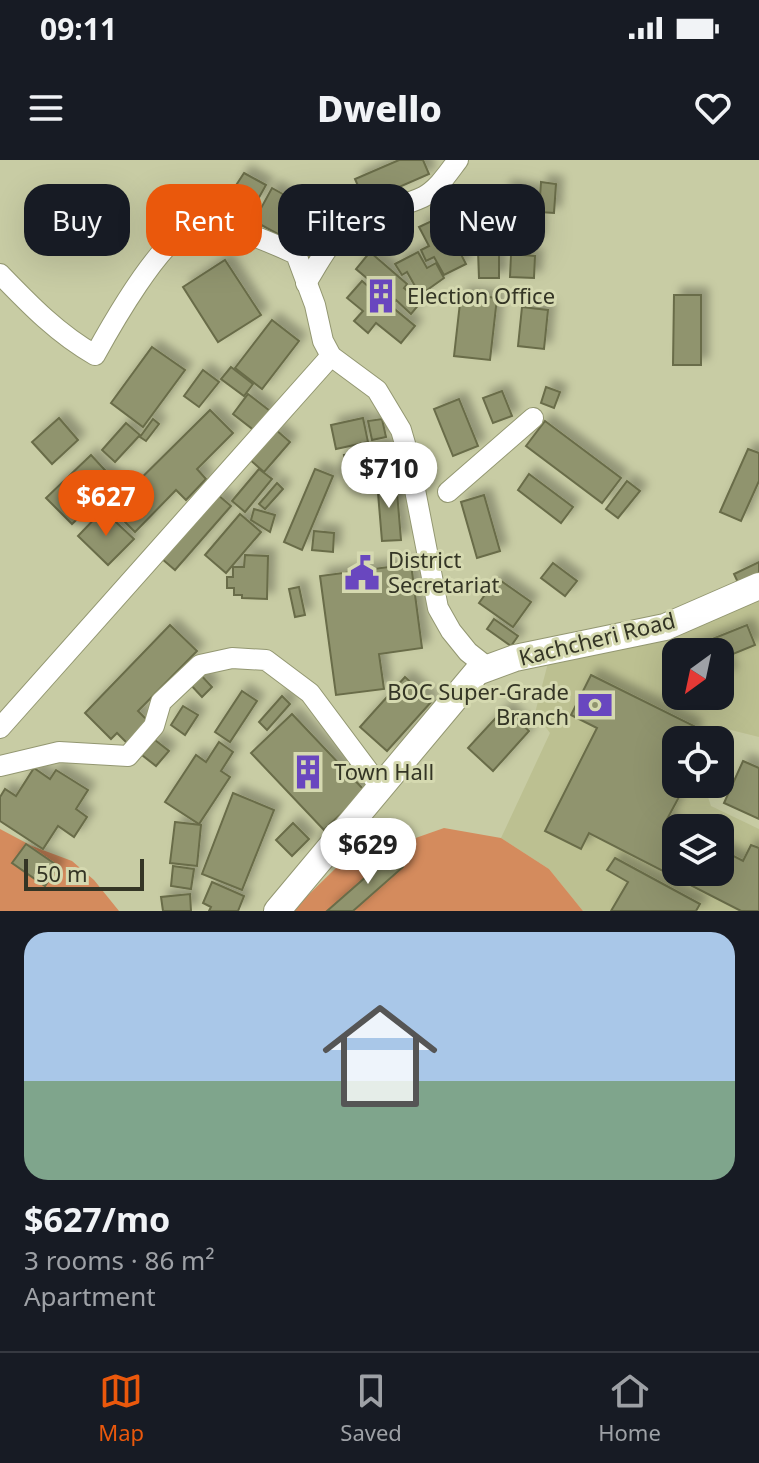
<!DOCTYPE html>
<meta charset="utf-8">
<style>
body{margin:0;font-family:"Noto Sans",sans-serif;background:#242831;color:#f1f3f6;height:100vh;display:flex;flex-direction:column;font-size:30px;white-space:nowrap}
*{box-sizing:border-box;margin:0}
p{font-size:26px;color:#9ea1a6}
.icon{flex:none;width:44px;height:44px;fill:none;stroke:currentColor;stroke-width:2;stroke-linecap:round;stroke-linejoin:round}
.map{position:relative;height:751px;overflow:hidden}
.sheet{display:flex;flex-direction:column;background:#171b24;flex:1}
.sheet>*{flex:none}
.guide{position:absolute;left:24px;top:24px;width:712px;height:72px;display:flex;gap:16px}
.needle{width:52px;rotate:213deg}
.tools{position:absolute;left:662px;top:478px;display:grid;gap:16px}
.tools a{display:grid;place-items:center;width:72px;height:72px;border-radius:16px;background:#171b24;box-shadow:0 8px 32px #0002;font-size:40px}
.scale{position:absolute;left:24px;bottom:20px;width:120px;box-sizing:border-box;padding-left:8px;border:4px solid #343525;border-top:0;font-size:22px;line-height:28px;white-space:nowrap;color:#343525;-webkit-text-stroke:6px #d5d9b0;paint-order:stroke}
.price{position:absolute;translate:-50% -68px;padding:0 18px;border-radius:28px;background:#fff;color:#222;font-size:26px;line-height:52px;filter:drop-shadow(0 2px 4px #0008)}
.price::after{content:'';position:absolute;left:50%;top:48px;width:24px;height:18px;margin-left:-12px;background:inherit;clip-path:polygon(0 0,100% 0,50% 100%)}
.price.active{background:#ea580c;color:#fff}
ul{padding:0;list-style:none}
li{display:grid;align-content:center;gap:16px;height:424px;padding:0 24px}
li+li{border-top:2px solid #363941}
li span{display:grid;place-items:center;height:248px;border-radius:24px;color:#555}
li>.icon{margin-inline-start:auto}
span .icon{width:144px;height:144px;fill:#fffc;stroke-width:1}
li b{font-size:34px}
.pill{padding:0 28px;border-radius:24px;background:#171b24;box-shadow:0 8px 32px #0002;font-size:28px;line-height:72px}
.pill.active{background:#ea580c;color:#fff}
.status{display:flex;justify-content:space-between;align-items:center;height:56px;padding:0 40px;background:#171b24;direction:ltr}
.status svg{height:22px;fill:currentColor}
header{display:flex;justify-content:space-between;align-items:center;height:104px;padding:0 24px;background:#171b24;font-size:36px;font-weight:800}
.menu{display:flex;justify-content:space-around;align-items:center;height:112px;border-top:2px solid #363941;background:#171b24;font-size:22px;color:#9ea1a6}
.menu a{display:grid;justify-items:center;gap:4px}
.menu .active{color:#ea580c}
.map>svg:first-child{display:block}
.built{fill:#bcc091;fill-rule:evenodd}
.green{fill:#d48b5d}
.building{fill:#90946e;stroke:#696c48;stroke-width:2;filter:url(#shadow)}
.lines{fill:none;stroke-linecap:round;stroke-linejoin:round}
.minor-casing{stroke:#939771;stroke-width:22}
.major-casing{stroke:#939771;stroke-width:28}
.minor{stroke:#fff;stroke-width:20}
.major{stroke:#fff;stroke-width:26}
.labels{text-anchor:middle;stroke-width:6;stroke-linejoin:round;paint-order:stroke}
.poi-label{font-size:22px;fill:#343525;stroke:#d5d9b0;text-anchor:start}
.street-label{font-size:22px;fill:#343525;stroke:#d5d9b0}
</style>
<div class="status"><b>09:11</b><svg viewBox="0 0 49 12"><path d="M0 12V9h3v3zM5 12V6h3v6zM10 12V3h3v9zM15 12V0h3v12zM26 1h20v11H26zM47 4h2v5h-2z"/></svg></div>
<header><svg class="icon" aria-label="menu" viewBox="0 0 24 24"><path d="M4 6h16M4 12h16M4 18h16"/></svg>Dwello<svg class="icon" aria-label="heart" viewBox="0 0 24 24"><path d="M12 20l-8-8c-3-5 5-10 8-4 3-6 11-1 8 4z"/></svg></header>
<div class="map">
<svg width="759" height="751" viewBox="0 0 759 751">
<defs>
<filter id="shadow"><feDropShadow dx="7" dy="-7" stdDeviation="4" flood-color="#0004"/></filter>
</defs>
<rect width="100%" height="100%" fill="#c8cca4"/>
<path class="built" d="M759,431v146l-36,-9 -3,12h-44v44h35l-3,13 3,9 48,23v82h-176l-34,-42 -48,-31 49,-105 -15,-20 14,-54zM676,492h44v44h-44zM676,668h44v44h-44z"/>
<g class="green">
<polygon points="444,668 501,678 549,709 583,751 292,751 339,705"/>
<polygon points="0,669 32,686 72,701 94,720 119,751 0,751"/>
</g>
<g class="building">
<polygon points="399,0 423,0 429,14 365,42 355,19"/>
<polygon points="244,13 266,25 256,43 233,30"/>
<polygon points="541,22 556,24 554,53 539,52"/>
<polygon points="505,27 537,32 534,52 501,46"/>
<polygon points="272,28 334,63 316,95 254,61"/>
<polygon points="453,51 460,65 449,71 466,104 444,115 434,97 426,101 421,90 429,86 419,67"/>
<polygon points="499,57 538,59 537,82 498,80"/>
<polygon points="499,90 499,118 479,118 478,91"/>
<polygon points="370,92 407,124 404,128 421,142 411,154 396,140 391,146 415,166 401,183 376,163 368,173 354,161 363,151 347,138 362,121 377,134 381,130 356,109"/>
<polygon points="418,92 427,108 436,103 444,118 420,135 407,112 402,115 395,104"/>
<polygon points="511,94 535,96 534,118 510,117"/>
<polygon points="225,100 261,155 218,182 183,127"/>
<polygon points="461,134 497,138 490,200 454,196"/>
<polygon points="674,135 701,135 701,205 673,205"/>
<polygon points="522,147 548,150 544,189 518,186"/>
<polygon points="272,160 299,181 262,229 235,208"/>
<polygon points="152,187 185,210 143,267 111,243"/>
<polygon points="231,207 253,224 244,236 221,219"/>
<polygon points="203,210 219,222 199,247 184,236"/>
<polygon points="546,227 560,232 554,248 541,243"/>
<polygon points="502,231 512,256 493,263 483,238"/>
<polygon points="248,234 270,251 255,271 233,254"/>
<polygon points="459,239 478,286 453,296 434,249"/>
<polygon points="210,250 233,273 197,309 206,319 186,340 176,330 135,372 111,348"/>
<polygon points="59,258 78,280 52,304 32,282"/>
<polygon points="363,258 368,282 336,289 331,265"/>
<polygon points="153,259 159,264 146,281 140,277"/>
<polygon points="382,259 386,277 372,280 368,261"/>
<polygon points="545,261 621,318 602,343 526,286"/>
<polygon points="126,263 140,275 115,302 102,290"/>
<polygon points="275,269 290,282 264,312 249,299"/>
<polygon points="385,285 391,307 350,317 344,295"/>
<polygon points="748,289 759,293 759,321 741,361 720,352"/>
<polygon points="91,295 116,322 72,364 46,338"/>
<polygon points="259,309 272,319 245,352 232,341"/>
<polygon points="315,309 333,316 302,390 284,382"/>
<polygon points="529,314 573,347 561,363 518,330"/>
<polygon points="396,320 401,380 382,381 377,321"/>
<polygon points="627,321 640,331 618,358 606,349"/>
<polygon points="277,323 283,329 265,349 259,344"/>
<polygon points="218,335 231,346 175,410 162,399"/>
<polygon points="484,335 500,391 477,398 461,342"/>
<polygon points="254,349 275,355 270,372 251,360"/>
<polygon points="103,350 134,379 108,405 78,376"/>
<polygon points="240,354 261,372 226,413 205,395"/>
<polygon points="314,371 334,373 333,392 312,390"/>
<polygon points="245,395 268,396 267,439 242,438 242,435 234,435 234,428 227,428 227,417 233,417 233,407 244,407"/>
<polygon points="759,402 759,423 742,431 734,414"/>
<polygon points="553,403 577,421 565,436 541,418"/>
<polygon points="411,404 422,488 379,494 384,529 336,535 320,416"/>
<polygon points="497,418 531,442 513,467 479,443"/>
<polygon points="299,427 305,455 295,457 289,429"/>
<polygon points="494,459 518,476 511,486 487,469"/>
<polygon points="170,465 197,491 138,551 148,561 127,583 117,573 111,579 85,553"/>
<polygon points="747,465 755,485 723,498 730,514 720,518 720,492 680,492"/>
<polygon points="199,513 212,527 202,537 189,523"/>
<polygon points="591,515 694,566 693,580 676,580 676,624 686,624 666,661 679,668 676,668 676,712 720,712 720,689 743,701 751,685 759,688 759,751 741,751 589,673 581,689 545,671 597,568 571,555"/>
<polygon points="405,517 432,541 387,591 360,567"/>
<polygon points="242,531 257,541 230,582 215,572"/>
<polygon points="282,536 290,544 267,570 259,562"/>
<polygon points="183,546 198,555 185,575 171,565"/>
<polygon points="505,548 529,571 493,611 468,588"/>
<polygon points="292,554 365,631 324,670 251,593"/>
<polygon points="155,580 169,591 156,606 142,595"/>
<polygon points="219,582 233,592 221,611 230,617 199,664 165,642 196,595 206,602"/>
<polygon points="743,601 759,608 759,659 724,643"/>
<polygon points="34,608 50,619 56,610 88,630 76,649 87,657 74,677 58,666 43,689 0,661 0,637 5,629 16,636"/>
<polygon points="233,633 274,650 242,730 202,714"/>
<polygon points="175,662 201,665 197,706 170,703"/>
<polygon points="293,663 309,679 292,696 276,680"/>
<polygon points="26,684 58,706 45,726 12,703"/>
<polygon points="392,694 403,707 353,751 327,751"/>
<polygon points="615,698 700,744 696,751 611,751 628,722 607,710"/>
<polygon points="173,706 194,709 191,729 171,726"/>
<polygon points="212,722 244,736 238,751 209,751 211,747 203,743"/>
<polygon points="190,734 191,751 163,751 161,737"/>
</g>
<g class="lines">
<g class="minor-casing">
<g id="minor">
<path d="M0,114c30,31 58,60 95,81 16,-29 65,-116 96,-127 29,-10 78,14 105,26l19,51 8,36 8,15 46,34 24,40 7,24 30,154 13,23 17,21 19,15"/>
<path d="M306,123c12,-19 23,-42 41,-55 23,-18 51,-19 76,-31 15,-8 25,-24 35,-37"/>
<polyline points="448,332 533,258"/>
<polyline points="0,568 331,196"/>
<polyline points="0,606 59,592 128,596 154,566 161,542 200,505 232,498 266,500 310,533 381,628"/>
</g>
</g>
<g class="major-casing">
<polyline id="major" points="277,751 477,512 515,498 665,467 759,426"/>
</g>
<use href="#minor" class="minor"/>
<use href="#major" class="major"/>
</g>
<defs>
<g id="building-bare" transform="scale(2.76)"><path d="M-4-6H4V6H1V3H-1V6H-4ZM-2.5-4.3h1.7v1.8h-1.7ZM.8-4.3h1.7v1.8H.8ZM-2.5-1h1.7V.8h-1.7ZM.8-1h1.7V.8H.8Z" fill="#6947bf" stroke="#d5d9b0" stroke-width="2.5" paint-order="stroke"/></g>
<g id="civic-bare" transform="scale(2.76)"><path d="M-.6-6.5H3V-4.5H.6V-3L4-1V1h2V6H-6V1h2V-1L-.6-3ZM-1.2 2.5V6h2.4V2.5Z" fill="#6947bf" stroke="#d5d9b0" stroke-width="2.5" paint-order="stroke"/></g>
<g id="bank-bare" transform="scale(2.76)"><path d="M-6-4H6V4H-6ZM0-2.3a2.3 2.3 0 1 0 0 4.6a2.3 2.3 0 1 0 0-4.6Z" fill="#6947bf" stroke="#d5d9b0" stroke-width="2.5" paint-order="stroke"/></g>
</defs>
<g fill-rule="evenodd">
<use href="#building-bare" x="381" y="136"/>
<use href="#civic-bare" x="362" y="413"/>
<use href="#bank-bare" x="595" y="545"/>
<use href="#building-bare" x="308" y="612"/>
</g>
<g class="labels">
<g class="poi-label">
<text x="407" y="144">Election Office</text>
<text x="388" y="408">District<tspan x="388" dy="25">Secretariat</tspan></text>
<text x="569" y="540" text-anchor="end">BOC Super-Grade<tspan x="569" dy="25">Branch</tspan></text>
<text x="334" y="620">Town Hall</text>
</g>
<g class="street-label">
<text transform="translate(597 479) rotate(-14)" y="8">Kachcheri Road</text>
</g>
</g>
</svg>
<div class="tools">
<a><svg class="needle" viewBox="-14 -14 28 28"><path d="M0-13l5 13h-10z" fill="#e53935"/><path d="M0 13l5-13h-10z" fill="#9ea1a6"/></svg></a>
<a><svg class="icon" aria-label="locate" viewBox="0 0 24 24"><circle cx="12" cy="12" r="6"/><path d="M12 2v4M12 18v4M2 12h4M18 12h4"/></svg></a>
<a><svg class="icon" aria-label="layers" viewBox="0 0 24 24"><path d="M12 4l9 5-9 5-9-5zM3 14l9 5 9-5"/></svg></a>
</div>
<div class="scale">50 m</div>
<b class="price" style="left:389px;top:350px">$710</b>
<b class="price active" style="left:106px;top:378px">$627</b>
<b class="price" style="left:368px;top:726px">$629</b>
<div class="guide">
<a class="pill">Buy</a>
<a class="pill active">Rent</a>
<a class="pill">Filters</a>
<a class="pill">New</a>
</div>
</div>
<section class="sheet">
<ul>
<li><span style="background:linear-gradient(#a9c7e8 60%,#7fa58c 0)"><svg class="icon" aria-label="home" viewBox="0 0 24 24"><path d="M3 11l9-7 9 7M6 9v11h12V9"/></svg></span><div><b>$627/mo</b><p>3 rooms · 86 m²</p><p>Apartment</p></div></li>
</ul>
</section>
<nav class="menu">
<a class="active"><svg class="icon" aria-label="map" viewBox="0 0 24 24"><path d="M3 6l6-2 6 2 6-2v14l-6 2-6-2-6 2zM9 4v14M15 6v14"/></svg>Map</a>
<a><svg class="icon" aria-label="saved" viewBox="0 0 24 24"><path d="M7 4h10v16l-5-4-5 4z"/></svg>Saved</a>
<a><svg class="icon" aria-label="home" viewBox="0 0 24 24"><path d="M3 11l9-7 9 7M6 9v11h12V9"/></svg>Home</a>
</nav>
